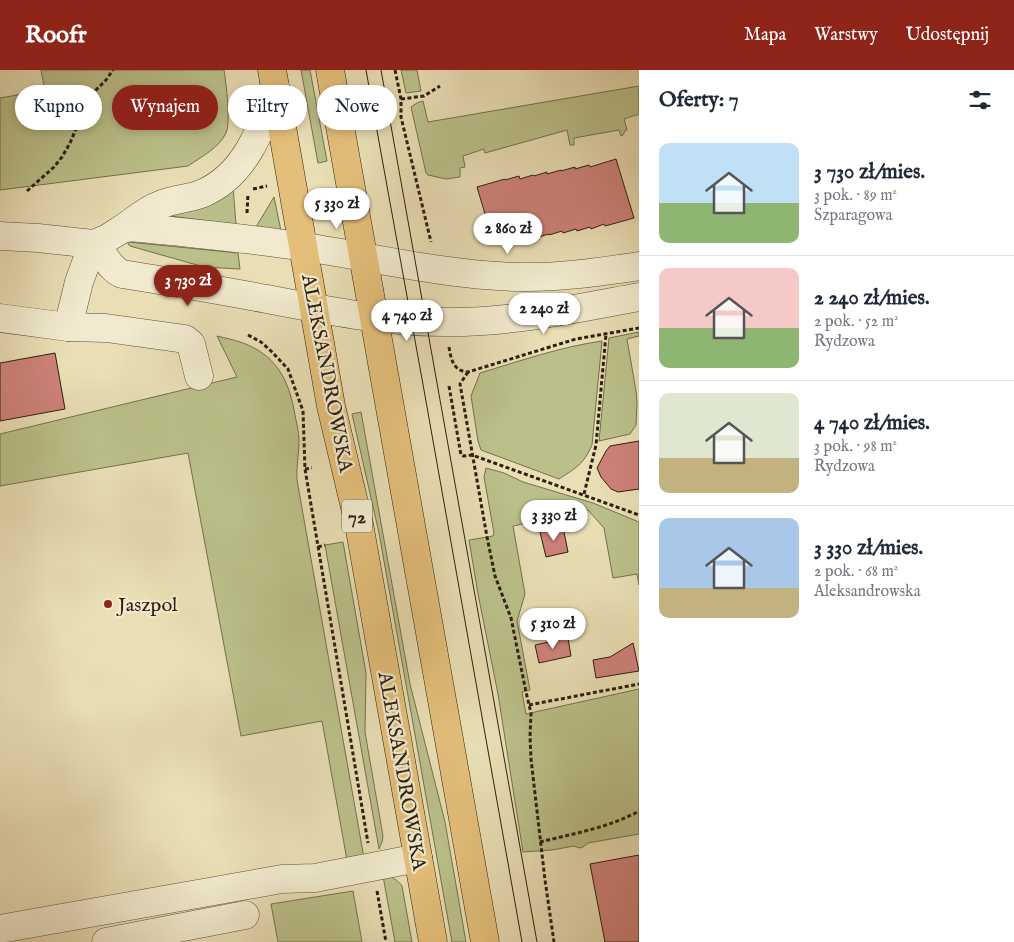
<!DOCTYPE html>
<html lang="pl">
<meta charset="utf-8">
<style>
body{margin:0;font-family:"IM FELL English",serif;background:#f6f6f7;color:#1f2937;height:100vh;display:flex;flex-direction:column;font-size:19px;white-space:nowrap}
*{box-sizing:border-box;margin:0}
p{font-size:16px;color:#747a83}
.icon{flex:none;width:28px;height:28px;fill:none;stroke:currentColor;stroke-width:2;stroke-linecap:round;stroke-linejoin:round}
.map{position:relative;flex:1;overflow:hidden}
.sheet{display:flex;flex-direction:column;background:#fff;width:375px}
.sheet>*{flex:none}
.guide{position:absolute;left:15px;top:15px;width:475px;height:45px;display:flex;gap:10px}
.price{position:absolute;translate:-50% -42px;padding:0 11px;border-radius:18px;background:#fff;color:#222;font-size:16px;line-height:32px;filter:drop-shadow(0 1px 2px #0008)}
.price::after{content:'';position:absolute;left:50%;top:30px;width:15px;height:11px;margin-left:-8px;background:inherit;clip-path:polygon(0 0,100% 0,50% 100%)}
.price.active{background:#8f2418;color:#fff}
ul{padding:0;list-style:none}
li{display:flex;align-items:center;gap:15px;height:125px;padding:0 20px}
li+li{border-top:1px solid #e0e1e3}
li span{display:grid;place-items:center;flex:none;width:140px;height:100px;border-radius:10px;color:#555}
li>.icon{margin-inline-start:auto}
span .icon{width:60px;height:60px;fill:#fffc;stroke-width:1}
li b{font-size:21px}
h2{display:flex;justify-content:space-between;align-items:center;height:60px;padding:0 20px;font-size:21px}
.tag{padding:0 18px;border-radius:22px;background:#fff;box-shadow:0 2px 8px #0003;font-size:18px;line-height:45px}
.tag.active{background:#8f2418;color:#fff}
header{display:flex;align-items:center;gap:30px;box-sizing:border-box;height:70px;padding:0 25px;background:#8f2418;color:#fff}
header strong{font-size:24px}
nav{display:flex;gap:28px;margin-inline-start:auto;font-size:18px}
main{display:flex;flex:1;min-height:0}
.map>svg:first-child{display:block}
.green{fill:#bbc08a;stroke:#74704e}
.building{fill:#ce827a;stroke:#2d1f11}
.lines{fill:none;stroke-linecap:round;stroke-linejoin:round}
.minor-casing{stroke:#5c4f3a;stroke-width:29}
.major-casing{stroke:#2d1f11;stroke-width:29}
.path{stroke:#2d1f11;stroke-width:3;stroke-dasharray:4 2.5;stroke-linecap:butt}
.minor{stroke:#f1eace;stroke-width:28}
.major{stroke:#e4bf7a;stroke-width:28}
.tram{stroke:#2d1f11;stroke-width:1}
.poi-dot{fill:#8f2418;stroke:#f1eace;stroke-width:2}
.labels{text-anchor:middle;stroke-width:4.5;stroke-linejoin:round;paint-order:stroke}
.shield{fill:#f1eace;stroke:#685c4a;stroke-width:1}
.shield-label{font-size:19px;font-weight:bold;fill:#2d1f11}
.street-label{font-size:20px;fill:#2d1f11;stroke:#f1eace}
.poi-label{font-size:20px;fill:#2d1f11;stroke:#f1eace;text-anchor:start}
</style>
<header>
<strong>Roofr</strong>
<nav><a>Mapa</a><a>Warstwy</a><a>Udostępnij</a></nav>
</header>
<main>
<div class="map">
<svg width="639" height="872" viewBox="0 0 639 872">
<rect width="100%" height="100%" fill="#e9deb4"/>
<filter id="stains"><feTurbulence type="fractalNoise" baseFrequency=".004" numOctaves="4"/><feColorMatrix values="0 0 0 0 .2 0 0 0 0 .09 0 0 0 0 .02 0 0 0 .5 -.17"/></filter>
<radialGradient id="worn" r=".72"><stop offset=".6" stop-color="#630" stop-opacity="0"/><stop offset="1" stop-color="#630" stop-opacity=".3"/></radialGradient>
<g class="green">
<path d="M41,0h183c2,12 7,53 2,63 -7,15 -25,24 -38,33l-188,24v-92l45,-8z"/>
<polygon points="301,0 310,0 327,91 318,93"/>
<polygon points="401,0 417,0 421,21 406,23"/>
<polygon points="639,16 639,44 624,49 627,60 625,61 623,65 621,66 619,60 574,68 574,75 570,75 567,60 485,83 484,79 463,86 465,97 460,98 460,107 446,109 428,105 426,103 411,37 417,33 423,31 428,52"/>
<polygon points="233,116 236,155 156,144"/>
<polygon points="274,127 281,161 256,157"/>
<polygon points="128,172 238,183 240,199 204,197 130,176 128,174"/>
<polygon points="639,262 639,266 627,269 636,321 637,333 636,355 630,364 599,371 609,268"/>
<path d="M217,266c8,2 18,4 26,7 32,12 45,35 51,67 2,11 5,21 5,31 0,13 -3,26 -2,39l67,378 -17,2 -25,-139 -81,15 -53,-283 -188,33v-52l237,-57z"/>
<path d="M602,271l-10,104c-9,20 -15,22 -33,34l-78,-29 -3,-9 -7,-45 9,-23c40,-12 80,-26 122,-32z"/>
<polygon points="361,342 410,614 445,752 466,872 452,872 379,463 352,344"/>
<polygon points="486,398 504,403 523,412 593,433 639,452 639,515 637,504 613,508 604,458 588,440 513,456 525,524 517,551 530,620 522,622 526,644 639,619 639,764 588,773 583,777 579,778 574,776 552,780 523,782 498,624 478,524 469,470 493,466 494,463 484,407"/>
<polygon points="343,472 366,603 365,662 383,766 382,772 379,779 325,475"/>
<path d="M383,806c8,0 14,3 19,10l10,56h-17z"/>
<polygon points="353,821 362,872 278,872 271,834"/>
</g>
<g class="building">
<polygon points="616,89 634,148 605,156 604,154 591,159 590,157 577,161 576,159 563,163 562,161 549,165 549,164 535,168 535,166 521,170 521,168 494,174 477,117 505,109 505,110 519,106 520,109 533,105 534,106 547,102 547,104 561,100 561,101 575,97 575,99 589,95 590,97"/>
<polygon points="55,283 65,339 0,351 0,293"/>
<polygon points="639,371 639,419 618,422 611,419 601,407 597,398 606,381 610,376"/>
<polygon points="563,457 568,482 546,487 540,462"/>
<polygon points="568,568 571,586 539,593 535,575"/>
<polygon points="633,573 639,601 596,608 593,590 610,587"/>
<polygon points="639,785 639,872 605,872 590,794"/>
</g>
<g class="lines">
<g class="minor-casing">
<g id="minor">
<path d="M122,159c12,-8 24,-19 38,-24 13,-6 28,-6 41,-11 44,-18 61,-65 74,-107"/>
<path d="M0,166l38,2 55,6 13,-5 16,-10 9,-2c58,6 116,11 174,20 71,11 141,28 213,30 41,1 81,-5 121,-11"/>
<path d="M93,174c12,9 15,24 29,30 45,7 90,15 134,23 62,12 125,25 188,25 66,1 130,-13 195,-25"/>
<polyline points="0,248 68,257 106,258 185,269 191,274 199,306"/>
<polyline points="68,257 79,212 93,174"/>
<polyline points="0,859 282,809 315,808 418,788"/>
<polyline points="106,872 245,845"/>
</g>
</g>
<g class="major-casing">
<g id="major">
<polyline points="272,0 331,336 359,454 433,872"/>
<polyline points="330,0 485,872"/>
</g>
</g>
<g class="path">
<polyline points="395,0 401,29 401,47 431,172"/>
<polyline points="401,29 424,26 440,16"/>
<polyline points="253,119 267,116"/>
<polyline points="27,121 54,97 62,87 70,73 83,42 96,20 106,10 113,0"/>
<polyline points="247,143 248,124"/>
<polyline points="248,265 261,272 271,281 288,299 303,341 305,399 368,773"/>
<path d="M449,277c2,12 4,24 19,25l108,-33 63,-11"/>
<polyline points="468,302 460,314 487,467 495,506 511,548 526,622 531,643 530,666 531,689 545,810 554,872"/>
<polyline points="449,316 461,385 463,386 472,385 639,445"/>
<polyline points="305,399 312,398"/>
<polyline points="584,424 596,375 606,264"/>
<polyline points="318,477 325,475"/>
<polyline points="529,635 639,614"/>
<path d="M540,772c32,-8 71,-15 99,-31"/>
<polyline points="377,821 386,872"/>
</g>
<use href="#minor" class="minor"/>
<use href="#major" class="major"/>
<g class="tram">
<polyline points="366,0 424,320 522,872"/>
<polyline points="381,0 537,872"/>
</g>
</g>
<circle class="poi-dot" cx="108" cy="534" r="5"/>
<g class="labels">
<rect class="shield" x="342" y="429.5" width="30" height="33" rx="4"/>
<g class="shield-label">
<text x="357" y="453">72</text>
</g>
<g class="street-label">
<text transform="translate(328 303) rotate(79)" y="7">ALEKSANDROWSKA</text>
<text transform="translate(403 701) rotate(80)" y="7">ALEKSANDROWSKA</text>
</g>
<g class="poi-label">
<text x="118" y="541">Jaszpol</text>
</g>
</g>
<rect width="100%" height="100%" filter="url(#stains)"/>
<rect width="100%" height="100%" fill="url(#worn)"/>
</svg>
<b class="price" style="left:337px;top:160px">5 330 zł</b>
<b class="price" style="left:508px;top:185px">2 860 zł</b>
<b class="price active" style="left:188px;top:237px">3 730 zł</b>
<b class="price" style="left:544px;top:265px">2 240 zł</b>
<b class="price" style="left:407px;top:272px">4 740 zł</b>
<b class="price" style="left:554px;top:472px">3 330 zł</b>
<b class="price" style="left:553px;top:580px">5 310 zł</b>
<div class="guide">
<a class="tag">Kupno</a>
<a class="tag active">Wynajem</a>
<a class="tag">Filtry</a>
<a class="tag">Nowe</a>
</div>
</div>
<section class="sheet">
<h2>Oferty: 7<svg class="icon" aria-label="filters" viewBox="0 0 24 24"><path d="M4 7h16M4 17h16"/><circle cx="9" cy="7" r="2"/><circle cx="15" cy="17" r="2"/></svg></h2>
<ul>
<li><span style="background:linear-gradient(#bfe0f5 60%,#8fb573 0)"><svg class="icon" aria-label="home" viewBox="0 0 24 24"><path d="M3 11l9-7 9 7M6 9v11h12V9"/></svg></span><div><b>3 730 zł/mies.</b><p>3 pok. · 89 m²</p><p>Szparagowa</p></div></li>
<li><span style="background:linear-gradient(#f6c9c9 60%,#8fb573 0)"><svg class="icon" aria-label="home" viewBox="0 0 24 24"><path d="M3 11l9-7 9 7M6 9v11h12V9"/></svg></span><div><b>2 240 zł/mies.</b><p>2 pok. · 52 m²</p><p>Rydzowa</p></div></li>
<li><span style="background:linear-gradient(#dfe7d0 65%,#c2b280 0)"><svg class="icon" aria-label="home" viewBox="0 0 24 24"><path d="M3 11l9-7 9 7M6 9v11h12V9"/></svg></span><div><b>4 740 zł/mies.</b><p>3 pok. · 98 m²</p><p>Rydzowa</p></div></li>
<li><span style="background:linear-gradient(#a9c7e8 70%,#c2b280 0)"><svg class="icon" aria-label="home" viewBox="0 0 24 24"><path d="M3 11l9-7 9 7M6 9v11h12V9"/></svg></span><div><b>3 330 zł/mies.</b><p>2 pok. · 68 m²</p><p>Aleksandrowska</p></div></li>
</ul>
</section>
</main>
